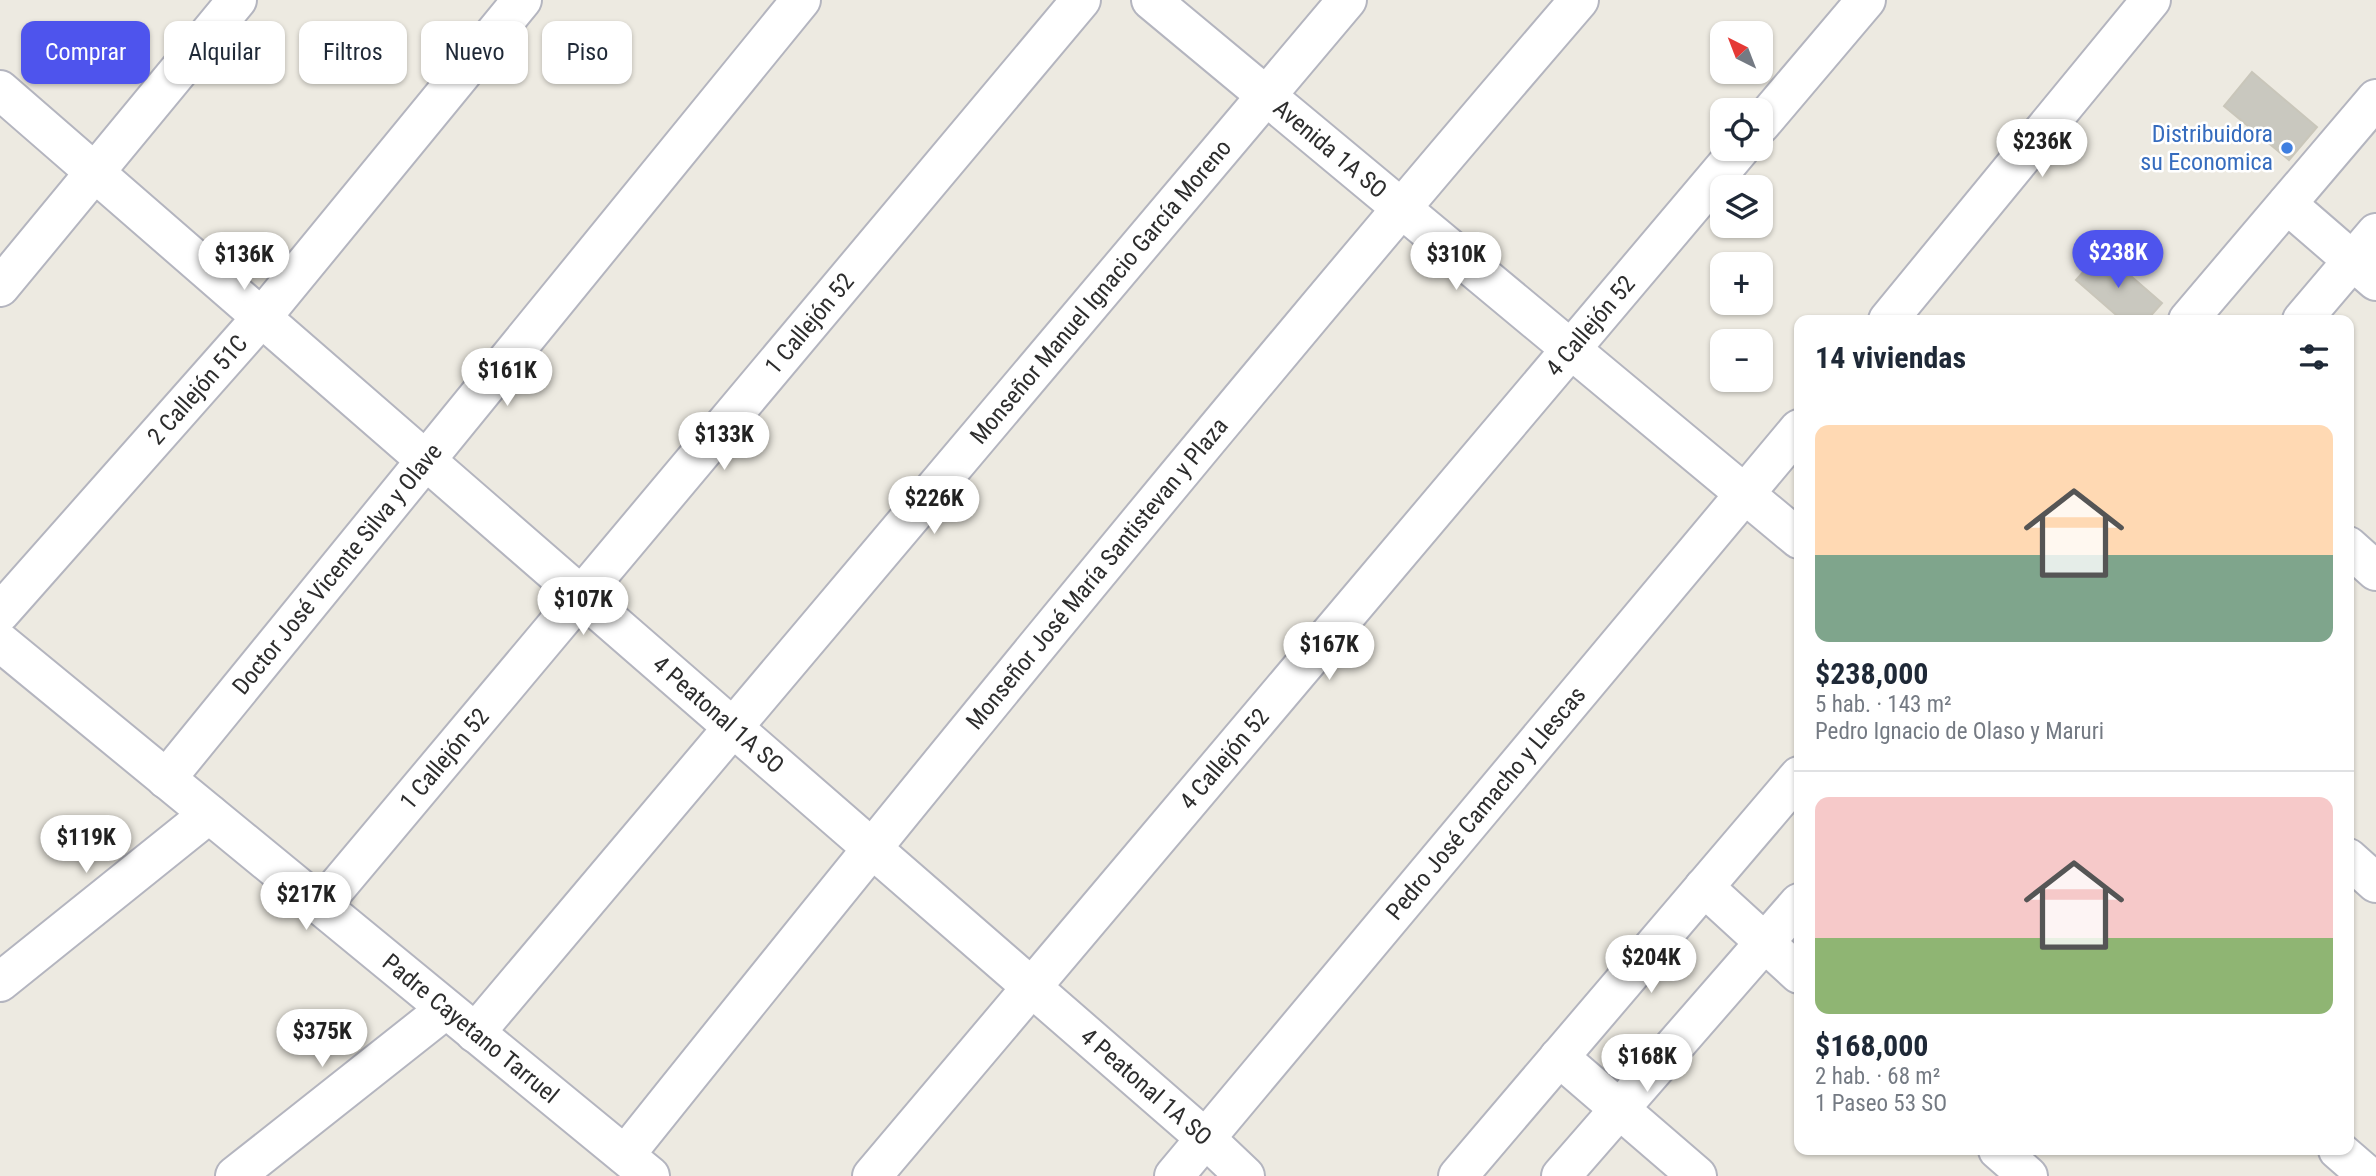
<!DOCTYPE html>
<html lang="es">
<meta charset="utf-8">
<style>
body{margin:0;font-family:"Roboto Condensed",sans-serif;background:#f6f6f7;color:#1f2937;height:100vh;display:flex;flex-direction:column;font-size:26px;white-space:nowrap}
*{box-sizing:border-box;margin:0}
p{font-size:23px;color:#747a83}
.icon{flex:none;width:38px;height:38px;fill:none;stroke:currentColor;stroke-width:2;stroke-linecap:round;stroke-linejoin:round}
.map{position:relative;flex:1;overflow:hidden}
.details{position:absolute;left:1794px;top:315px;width:560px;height:840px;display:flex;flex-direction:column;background:#fff;border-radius:14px;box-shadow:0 2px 5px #0004}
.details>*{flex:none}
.top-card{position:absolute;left:21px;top:21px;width:665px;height:63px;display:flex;gap:14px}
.needle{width:46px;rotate:318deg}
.buttons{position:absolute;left:1710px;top:21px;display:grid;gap:14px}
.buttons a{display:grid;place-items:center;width:63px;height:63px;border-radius:14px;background:#fff;box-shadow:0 2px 5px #0004;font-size:35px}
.price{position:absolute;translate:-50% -60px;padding:0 16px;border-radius:24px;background:#fff;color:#222;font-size:23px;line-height:46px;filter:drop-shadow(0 2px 4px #0008)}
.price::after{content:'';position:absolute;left:50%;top:42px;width:21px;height:16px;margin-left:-10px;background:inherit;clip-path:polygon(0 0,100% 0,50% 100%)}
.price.selected{background:#4e54ed;color:#fff}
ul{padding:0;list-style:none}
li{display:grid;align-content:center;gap:14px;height:371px;padding:0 21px}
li+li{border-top:2px solid #e0e1e3}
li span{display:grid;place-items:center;height:217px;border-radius:14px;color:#555}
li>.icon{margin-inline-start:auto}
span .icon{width:126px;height:126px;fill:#fffc;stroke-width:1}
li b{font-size:30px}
h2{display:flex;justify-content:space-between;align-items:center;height:84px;padding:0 21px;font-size:30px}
.pill{padding:0 24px;border-radius:14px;background:#fff;box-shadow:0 2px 5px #0004;font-size:24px;line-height:63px}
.pill.selected{background:#4e54ed;color:#fff}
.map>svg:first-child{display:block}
.building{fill:#c9c8bf;stroke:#c9c6ba;stroke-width:2}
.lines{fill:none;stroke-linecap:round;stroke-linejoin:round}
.minor-casing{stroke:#b4b5bf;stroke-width:42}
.tertiary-casing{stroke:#b4b5bf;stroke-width:42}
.minor{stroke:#fff;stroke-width:38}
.tertiary{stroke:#fff;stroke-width:38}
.shop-dot{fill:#3f7fe0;stroke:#fff;stroke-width:2.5}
.labels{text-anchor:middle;stroke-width:5;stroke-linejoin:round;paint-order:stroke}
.shop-label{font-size:24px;fill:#366cbe;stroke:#fff;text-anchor:end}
.street-label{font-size:24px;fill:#2d2d2d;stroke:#fff}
</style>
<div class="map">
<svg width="2376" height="1176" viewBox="0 0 2376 1176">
<rect width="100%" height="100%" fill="#edeae1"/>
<g class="building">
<polygon points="2252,72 2317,127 2289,160 2224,106"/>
<polygon points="2102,251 2162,303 2147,320 2122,320 2076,280"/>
</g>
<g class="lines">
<g class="minor-casing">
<g id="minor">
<path id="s1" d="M1151,0l648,539"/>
<path id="s2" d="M0,90l1205,1048 40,38"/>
<polyline points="1760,125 1866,0"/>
<polyline points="2287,204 2376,281"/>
<polyline points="0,287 237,0"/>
<polyline points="1888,320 2151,0"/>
<polyline points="2188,320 2376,99"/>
<polyline points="2302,320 2376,233"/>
<polyline points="2348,546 2376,571"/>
<path id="s3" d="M0,613l262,-296 260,-317"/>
<path id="s4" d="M166,779l635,-779"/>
<polyline points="2348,858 2376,883"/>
<polyline points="1704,887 1799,974"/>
<path id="s5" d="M321,906l760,-906"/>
<polyline points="0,982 209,814"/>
<path id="s6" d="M475,1033l872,-1033"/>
<polyline points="1559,1057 1697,1176"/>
<polyline points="1998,1150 2028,1176"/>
<polyline points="2338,1150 2368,1176"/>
<path id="s7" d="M625,1155c312,-390 628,-776 954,-1155"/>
<polyline points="235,1176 446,1009"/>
<path id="s8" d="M872,1176l868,-1027"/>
<path id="s9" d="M1174,1176l625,-747"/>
<polyline points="1458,1176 1799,776"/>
<polyline points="1561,1176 1799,903"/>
</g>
</g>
<g class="tertiary-casing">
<g id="tertiary">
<path id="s10" d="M0,642l650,534"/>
</g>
</g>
<use href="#minor" class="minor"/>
<use href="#tertiary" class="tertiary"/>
</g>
<circle class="shop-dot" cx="2287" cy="148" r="7"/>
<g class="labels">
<g class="shop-label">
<text x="2273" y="142">Distribuidora<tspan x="2273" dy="28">su Economica</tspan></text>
</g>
<g class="street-label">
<text dy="8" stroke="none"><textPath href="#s1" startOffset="233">Avenida 1A SO</textPath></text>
<text dy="8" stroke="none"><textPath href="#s6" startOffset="970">Monseñor Manuel Ignacio García Moreno</textPath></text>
<text dy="8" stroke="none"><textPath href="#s5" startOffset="760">1 Callejón 52</textPath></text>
<text dy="8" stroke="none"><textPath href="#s8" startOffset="1113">4 Callejón 52</textPath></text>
<text dy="8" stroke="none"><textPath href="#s3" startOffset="298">2 Callejón 51C</textPath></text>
<text dy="8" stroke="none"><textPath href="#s4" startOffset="271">Doctor José Vicente Silva y Olave</textPath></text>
<text dy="8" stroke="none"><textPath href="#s7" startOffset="749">Monseñor José María Santistevan y Plaza</textPath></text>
<text dy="8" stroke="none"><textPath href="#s2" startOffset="952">4 Peatonal 1A SO</textPath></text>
<text dy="8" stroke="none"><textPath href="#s5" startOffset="192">1 Callejón 52</textPath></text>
<text dy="8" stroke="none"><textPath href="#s8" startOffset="546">4 Callejón 52</textPath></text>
<text dy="8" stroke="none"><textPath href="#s9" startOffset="486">Pedro José Camacho y Llescas</textPath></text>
<text dy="8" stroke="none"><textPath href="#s10" startOffset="609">Padre Cayetano Tarruel</textPath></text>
<text dy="8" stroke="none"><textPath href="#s2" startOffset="1519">4 Peatonal 1A SO</textPath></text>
</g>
</g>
</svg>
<div class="buttons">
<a><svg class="needle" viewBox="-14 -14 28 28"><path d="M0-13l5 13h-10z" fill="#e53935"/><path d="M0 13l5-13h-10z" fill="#747a83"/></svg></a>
<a><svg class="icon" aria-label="locate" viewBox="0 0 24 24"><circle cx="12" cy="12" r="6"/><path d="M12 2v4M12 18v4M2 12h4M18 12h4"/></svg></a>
<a><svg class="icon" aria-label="layers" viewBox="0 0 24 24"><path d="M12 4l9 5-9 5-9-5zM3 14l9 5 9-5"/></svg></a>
<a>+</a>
<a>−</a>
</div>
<b class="price" style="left:2042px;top:179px">$236K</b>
<b class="price selected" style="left:2118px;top:290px">$238K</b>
<b class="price" style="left:244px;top:292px">$136K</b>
<b class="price" style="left:1456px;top:292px">$310K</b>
<b class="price" style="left:507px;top:408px">$161K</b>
<b class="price" style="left:724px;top:472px">$133K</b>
<b class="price" style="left:934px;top:536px">$226K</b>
<b class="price" style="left:583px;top:637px">$107K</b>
<b class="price" style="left:1329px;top:682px">$167K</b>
<b class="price" style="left:86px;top:875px">$119K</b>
<b class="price" style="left:306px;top:932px">$217K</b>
<b class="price" style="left:1651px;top:995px">$204K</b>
<b class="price" style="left:322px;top:1069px">$375K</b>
<b class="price" style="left:1647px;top:1094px">$168K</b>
<div class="top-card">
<a class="pill selected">Comprar</a>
<a class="pill">Alquilar</a>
<a class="pill">Filtros</a>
<a class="pill">Nuevo</a>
<a class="pill">Piso</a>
</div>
<section class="details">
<h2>14 viviendas<svg class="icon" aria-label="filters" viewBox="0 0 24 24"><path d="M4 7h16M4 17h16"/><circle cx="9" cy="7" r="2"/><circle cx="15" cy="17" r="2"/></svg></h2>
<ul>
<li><span style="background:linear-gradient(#ffd9b3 60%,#7fa58c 0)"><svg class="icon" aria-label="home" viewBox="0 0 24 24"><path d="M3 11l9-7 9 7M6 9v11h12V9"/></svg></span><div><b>$238,000</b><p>5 hab. · 143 m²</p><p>Pedro Ignacio de Olaso y Maruri</p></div></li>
<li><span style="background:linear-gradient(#f6c9c9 65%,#8fb573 0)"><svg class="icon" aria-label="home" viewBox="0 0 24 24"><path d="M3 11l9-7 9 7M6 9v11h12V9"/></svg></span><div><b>$168,000</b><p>2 hab. · 68 m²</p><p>1 Paseo 53 SO</p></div></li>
</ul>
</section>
</div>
